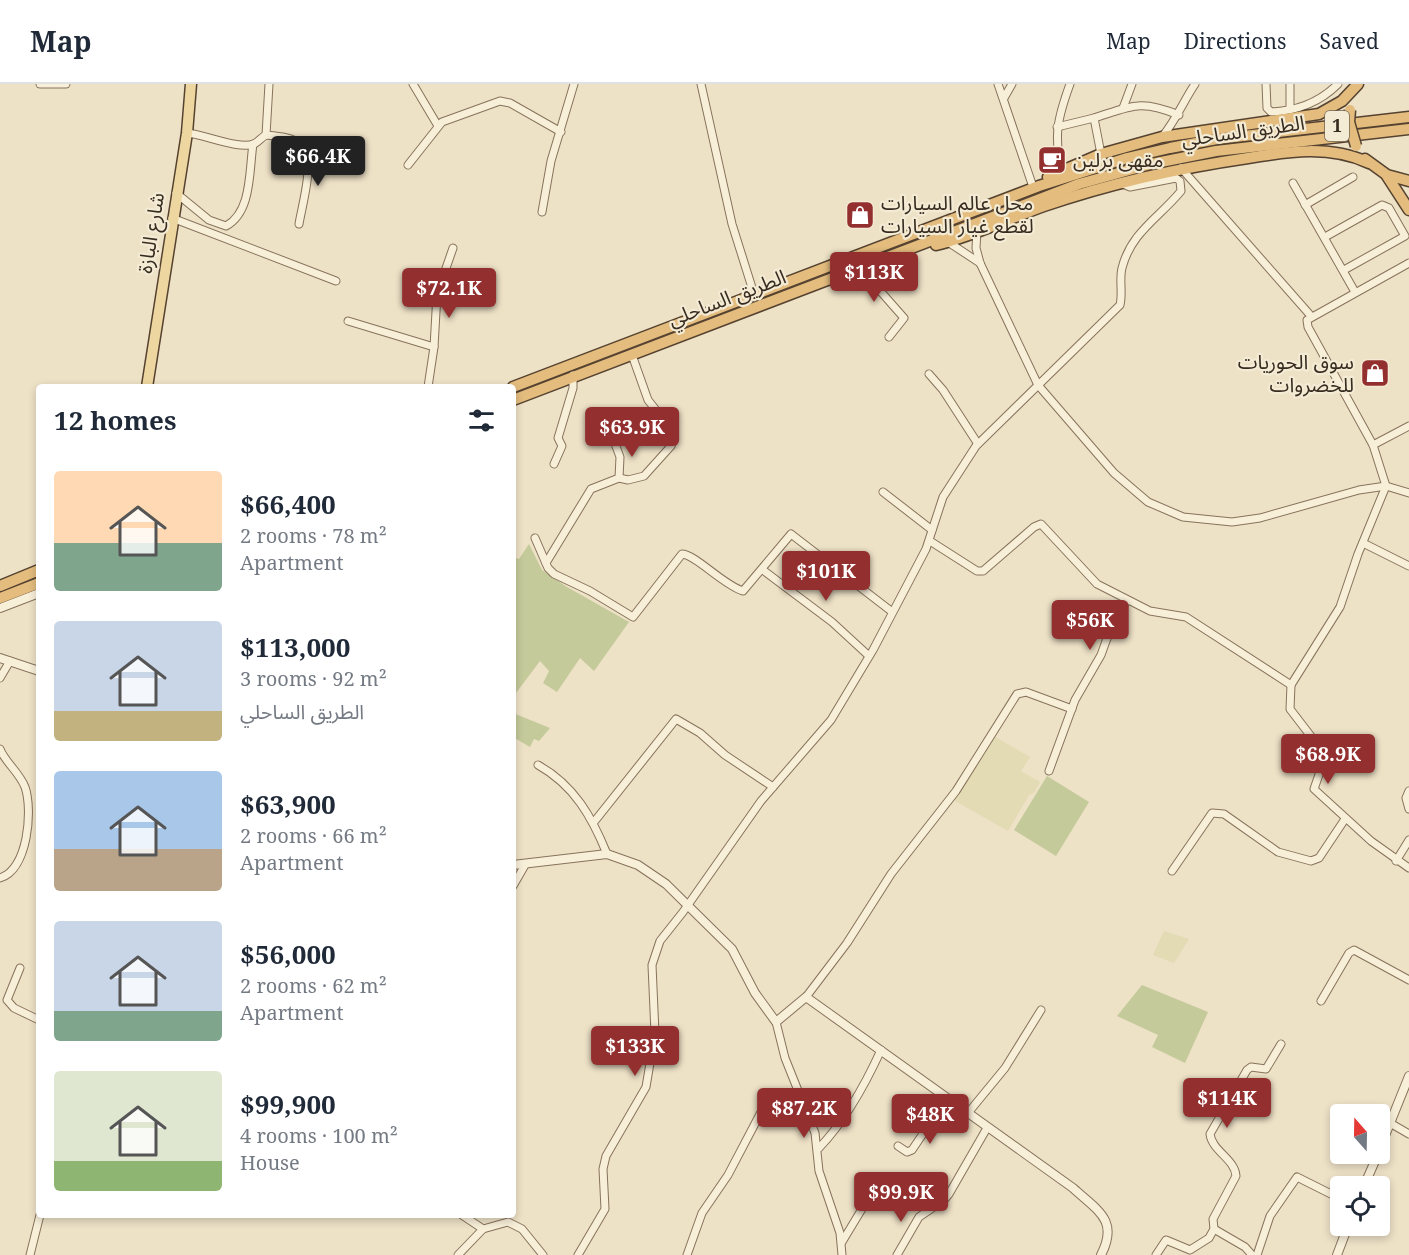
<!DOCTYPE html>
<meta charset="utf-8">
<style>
body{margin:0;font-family:"Noto Serif","Noto Sans Arabic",serif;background:#f2f2f3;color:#1f2937;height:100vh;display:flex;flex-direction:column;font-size:22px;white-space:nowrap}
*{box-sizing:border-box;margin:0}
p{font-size:20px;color:#747a83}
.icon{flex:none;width:33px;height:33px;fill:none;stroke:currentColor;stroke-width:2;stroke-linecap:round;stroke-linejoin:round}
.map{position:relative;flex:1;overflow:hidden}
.drawer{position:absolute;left:36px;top:300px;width:480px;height:834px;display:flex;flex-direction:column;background:#fff;border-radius:6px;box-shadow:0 3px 9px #0003}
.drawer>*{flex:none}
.needle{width:39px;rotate:340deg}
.tools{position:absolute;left:1330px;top:1020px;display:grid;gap:12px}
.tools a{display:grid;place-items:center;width:60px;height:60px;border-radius:6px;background:#fff;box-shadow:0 3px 9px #0003;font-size:30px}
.price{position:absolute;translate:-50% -51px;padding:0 14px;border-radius:6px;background:#942f2f;color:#fff;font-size:20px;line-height:39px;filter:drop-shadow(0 2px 3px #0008)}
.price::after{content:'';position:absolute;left:50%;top:36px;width:18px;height:14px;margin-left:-9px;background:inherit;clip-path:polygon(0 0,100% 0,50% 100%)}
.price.on{background:#222;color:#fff}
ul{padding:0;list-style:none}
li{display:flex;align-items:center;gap:18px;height:150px;padding:0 18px}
li span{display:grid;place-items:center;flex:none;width:168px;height:120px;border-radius:6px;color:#555}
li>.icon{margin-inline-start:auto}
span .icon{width:72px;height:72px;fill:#fffc;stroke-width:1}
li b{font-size:26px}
h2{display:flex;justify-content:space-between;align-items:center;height:72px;padding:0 18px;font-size:26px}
header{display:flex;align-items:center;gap:36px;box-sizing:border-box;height:84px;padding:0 30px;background:#fff;border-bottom:2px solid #e0e1e3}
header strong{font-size:28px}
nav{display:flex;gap:33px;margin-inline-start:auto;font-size:21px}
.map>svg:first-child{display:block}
.farmland{fill:#e2dbb4}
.green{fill:#c4ca9a}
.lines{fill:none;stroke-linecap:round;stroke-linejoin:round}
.minor-casing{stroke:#87735c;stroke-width:9}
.tertiary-casing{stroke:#87735c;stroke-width:10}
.primary-casing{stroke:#554230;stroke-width:13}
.trunk-casing{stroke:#554230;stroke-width:13}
.minor{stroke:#f8efd9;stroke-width:7}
.tertiary{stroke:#f8efd9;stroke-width:8}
.primary{stroke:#eed6a0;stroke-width:10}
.trunk{stroke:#e3bc7e;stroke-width:10}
.trunk-bridge-casing{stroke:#554230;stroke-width:13;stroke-linecap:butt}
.trunk-bridge{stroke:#e3bc7e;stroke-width:10}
.labels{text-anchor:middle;stroke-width:4.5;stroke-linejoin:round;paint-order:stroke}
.shield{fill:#f4ebd5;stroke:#706556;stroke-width:1.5}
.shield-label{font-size:18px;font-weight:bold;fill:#382c20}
.street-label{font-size:20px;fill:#382c20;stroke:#f4ebd5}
.poi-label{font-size:20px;fill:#382c20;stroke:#f4ebd5;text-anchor:start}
</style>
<header>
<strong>Map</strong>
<nav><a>Map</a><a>Directions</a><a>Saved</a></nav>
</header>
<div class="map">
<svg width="1409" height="1171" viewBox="0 0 1409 1171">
<rect width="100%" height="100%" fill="#ede1c6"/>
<g class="farmland">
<polygon points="990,650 1030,673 1021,687 1040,698 1034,709 1029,711 1008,747 952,715"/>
<polygon points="1164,847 1189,855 1174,879 1153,871"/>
</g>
<g class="green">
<polygon points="529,460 542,486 567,503 629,538 594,587 580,574 557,608 543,599 549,587 540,577 513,613 513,473 519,475"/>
<polygon points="513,629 550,644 539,657 534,655 530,663 513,653"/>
<polygon points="1047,692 1089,718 1056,772 1014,746"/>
<polygon points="1142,901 1208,928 1185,979 1152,963 1158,951 1117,932"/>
</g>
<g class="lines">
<g class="minor-casing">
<g id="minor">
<polyline points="40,0 66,0"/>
<polyline points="413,0 438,42"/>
<polyline points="701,0 732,140 754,210"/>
<polyline points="998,0 1032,100"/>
<path d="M1266,0l1,24 4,4c25,-1 49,-10 67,-28"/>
<polyline points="1004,14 1012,0"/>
<polyline points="1123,24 1132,0"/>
<polyline points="1290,24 1290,0"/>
<polyline points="1057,43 1094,34"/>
<path d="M187,49c16,1 52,17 67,11 4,-2 8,-7 12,-9 11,1 27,2 36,10 14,14 0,60 -3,79"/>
<polyline points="266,51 269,0"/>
<path d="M1162,53c14,-17 21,-35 33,-53"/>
<path d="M1101,70l-7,-36c38,-12 46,-19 85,-3"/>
<polyline points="408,81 442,38 500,17 510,19 561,48"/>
<polyline points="1181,84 1311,232"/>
<path d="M1062,86c-9,-34 -4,-53 8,-86"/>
<polyline points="1293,99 1355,208"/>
<path d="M176,109l33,27 17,6c26,-14 23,-55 27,-82"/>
<polyline points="1305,121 1353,93"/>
<polyline points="542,128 551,77 574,0"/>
<polyline points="172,134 336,197"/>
<polyline points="977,147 976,164 980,179 1038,301 1114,389 1148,418 1183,433 1232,438 1260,434 1359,406 1386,402 1409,409"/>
<polyline points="1325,153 1382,121 1389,124 1405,152 1344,186"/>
<polyline points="948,158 980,179"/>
<polyline points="1409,179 1307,236 1308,243 1373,361 1386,402 1358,470 1340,523 1291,601 1290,625 1323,668 1324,676 1314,705 1371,757 1409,784"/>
<polyline points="860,184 904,234 889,253"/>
<polyline points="348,237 434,263"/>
<polyline points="929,290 943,306 978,360"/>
<polyline points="428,303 434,263 437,210 453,164"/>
<polyline points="614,357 620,373 619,394"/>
<polyline points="1373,361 1409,342"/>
<polyline points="554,380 562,362 558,354 573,304 573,291"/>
<polyline points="883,408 932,446"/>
<path d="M535,454l13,30 6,6 36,17 43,26 49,-63c13,0 41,31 61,37l48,-57 100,77"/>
<polyline points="930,457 977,487 983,487 1034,443 1041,440 1097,500 1150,527 1186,533 1291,601"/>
<polyline points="1363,459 1409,482"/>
<polyline points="546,479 591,405 619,394 628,396 644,392 671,362 674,353 671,345 648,316 632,271"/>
<polyline points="763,486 832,538 869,572"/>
<polyline points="0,594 10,577"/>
<path d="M0,665c5,13 19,23 25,38 8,23 3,83 -25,91"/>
<path d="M538,681c36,20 54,52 69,89"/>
<polyline points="1049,687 1075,616 1101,571 1110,546 1127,516"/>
<polyline points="1409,707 1406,714 1409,725"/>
<polyline points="594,738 676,635 700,649 725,671 773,703"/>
<polyline points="1396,777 1409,756"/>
<polyline points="1172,787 1212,729 1224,730 1278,768 1311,777 1319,774 1345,735"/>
<polyline points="513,802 525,781"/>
<polyline points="20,884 7,916 14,924 39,936"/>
<polyline points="806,913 847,859 891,790 956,707 1017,610 1026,608 1072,625"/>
<polyline points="1321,917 1349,869 1354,866 1409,896"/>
<polyline points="776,938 785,974 815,1049 819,1087 840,1149 842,1171"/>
<polyline points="968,1029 1005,984 1041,926"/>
<polyline points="1390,1039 1409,1050"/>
<polyline points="898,1062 907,1068 912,1066 947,1014"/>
<path d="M819,1064c26,-27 46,-63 62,-98"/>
<polyline points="462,1131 483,1145"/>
<polyline points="1214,1145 1245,1163 1252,1171"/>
<polyline points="842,1158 877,1100 884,1100 928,1125"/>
<polyline points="30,1171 40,1131"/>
<polyline points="458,1171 483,1145 508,1138 522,1145 543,1171"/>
<path d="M578,1171l27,-46 -2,-40 3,-13 40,-69 9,-54 -3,-68 8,-24 23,-29 78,-111 70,-81 42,-70 53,-101 17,-52 33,-51 144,-141c3,-12 -1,-25 2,-37 9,-36 38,-51 59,-77l-1,-10 -4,-3 -46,9 -7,-3"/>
<polyline points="687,1171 702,1129 728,1091 769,1013 779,1009 803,1017"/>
<polyline points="897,1171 919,1133 944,1116 949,1110 987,1044"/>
<path d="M1156,1171l10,-15 24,10 19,-12 5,-9 -1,-10 23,-43c-1,-17 -24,-25 -26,-42l37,-64 4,-3 15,2 15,-25"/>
<polyline points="1257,1171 1270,1132 1297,1093 1341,1115"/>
</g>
</g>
<g class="tertiary-casing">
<g id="tertiary">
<polyline points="0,524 39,509"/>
<polyline points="0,574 39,587"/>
<path d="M513,781l94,-11 31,11 28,19 66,65 23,44 21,29 30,-25 267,191c25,23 46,32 28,67"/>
<polyline points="1380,1064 1409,992"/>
<polyline points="1364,1102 1378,1070"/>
<polyline points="1337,1171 1348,1142"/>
</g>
</g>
<g class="primary-casing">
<polyline id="primary" points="147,303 187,49 191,0"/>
</g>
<g class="trunk-casing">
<g id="trunk">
<polyline points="1365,75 1387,91 1409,97"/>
<polyline points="1387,92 1409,126"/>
<polyline points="1048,93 1101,70 1162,53 1319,30 1342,17 1358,0"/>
<path d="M936,161c37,-9 72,-26 108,-39 67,-23 135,-38 204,-48 42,-7 82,-13 121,5"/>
<polyline points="513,303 1039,102 1127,74 1170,64 1217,55 1409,33"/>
<polyline points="513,316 1079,100 1151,80 1216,67 1409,45"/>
<polyline points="0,502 39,486"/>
<polyline points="0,514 39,499"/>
</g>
</g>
<use href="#minor" class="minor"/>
<use href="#tertiary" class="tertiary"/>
<use href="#primary" class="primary"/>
<use href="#trunk" class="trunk"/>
<g class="trunk-bridge-casing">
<polyline id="trunk-bridge" points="1350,26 1349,38 1356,62"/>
</g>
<use href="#trunk-bridge" class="trunk-bridge"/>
</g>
<defs>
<g id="cafe-square" transform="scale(1.5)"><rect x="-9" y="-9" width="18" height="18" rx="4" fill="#942f2f" stroke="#f4ebd5"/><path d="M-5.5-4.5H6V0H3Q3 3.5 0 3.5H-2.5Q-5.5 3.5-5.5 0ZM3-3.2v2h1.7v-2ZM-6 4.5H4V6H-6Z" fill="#fff"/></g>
<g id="shop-square" transform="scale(1.5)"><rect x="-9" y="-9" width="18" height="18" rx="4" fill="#942f2f" stroke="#f4ebd5"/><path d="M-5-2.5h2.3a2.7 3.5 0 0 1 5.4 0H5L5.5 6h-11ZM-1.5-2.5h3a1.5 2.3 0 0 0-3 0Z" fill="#fff"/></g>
</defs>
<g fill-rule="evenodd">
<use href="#cafe-square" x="1052" y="76"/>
<use href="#shop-square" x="860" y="131"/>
<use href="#shop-square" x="1375" y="289"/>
</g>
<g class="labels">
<rect class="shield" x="1325" y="27" width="24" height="30" rx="4.5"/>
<g class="shield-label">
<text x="1337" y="48">1</text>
</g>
<g class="street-label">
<text transform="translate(1243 47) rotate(-8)" y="7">الطريق الساحلي</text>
<text transform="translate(151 149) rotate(-81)" y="7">شارع البازة</text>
<text transform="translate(727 214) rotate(-21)" y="7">الطريق الساحلي</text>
</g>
<g class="poi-label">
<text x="1073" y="83">مقهى برلين</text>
<text x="881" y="126">محل عالم السيارات<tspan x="881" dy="23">لقطع غيار السيارات</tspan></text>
<text x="1354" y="285" text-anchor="end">سوق الحوريات<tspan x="1354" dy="23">للخضروات</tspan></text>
</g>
</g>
</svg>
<div class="tools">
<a><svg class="needle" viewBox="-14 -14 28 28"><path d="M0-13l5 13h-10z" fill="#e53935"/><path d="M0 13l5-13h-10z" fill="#747a83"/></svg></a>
<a><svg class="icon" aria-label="locate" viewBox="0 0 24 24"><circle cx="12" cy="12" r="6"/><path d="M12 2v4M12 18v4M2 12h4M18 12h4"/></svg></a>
</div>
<b class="price on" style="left:318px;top:103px">$66.4K</b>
<b class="price" style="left:874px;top:219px">$113K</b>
<b class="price" style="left:449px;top:235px">$72.1K</b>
<b class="price" style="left:632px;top:374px">$63.9K</b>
<b class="price" style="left:826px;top:518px">$101K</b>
<b class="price" style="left:1090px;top:567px">$56K</b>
<b class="price" style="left:1328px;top:701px">$68.9K</b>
<b class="price" style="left:635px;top:993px">$133K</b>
<b class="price" style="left:1227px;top:1045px">$114K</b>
<b class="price" style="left:804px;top:1055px">$87.2K</b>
<b class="price" style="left:930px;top:1061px">$48K</b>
<b class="price" style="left:901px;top:1139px">$99.9K</b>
<section class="drawer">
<h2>12 homes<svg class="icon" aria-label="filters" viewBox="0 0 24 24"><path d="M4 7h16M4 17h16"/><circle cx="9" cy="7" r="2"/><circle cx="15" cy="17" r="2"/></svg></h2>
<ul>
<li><span style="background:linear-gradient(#ffd9b3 60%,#7fa58c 0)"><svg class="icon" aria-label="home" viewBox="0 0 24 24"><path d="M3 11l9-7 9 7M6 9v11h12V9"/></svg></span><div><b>$66,400</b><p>2 rooms · 78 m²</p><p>Apartment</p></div></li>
<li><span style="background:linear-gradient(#c9d6e8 75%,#c2b280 0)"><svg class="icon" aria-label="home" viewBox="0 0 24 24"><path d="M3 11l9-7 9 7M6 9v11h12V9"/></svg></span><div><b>$113,000</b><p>3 rooms · 92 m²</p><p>الطريق الساحلي</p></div></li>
<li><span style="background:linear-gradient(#a9c7e8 65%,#b9a48a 0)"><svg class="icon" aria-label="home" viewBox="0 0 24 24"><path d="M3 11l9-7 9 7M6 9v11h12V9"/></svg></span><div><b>$63,900</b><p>2 rooms · 66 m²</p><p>Apartment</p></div></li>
<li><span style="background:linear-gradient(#c9d6e8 75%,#7fa58c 0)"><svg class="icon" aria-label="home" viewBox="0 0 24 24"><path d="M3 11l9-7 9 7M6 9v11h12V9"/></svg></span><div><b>$56,000</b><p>2 rooms · 62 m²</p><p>Apartment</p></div></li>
<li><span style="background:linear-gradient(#dfe7d0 75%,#8fb573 0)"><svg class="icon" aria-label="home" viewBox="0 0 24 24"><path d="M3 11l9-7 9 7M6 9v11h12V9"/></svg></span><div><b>$99,900</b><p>4 rooms · 100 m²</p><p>House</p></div></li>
</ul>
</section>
</div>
